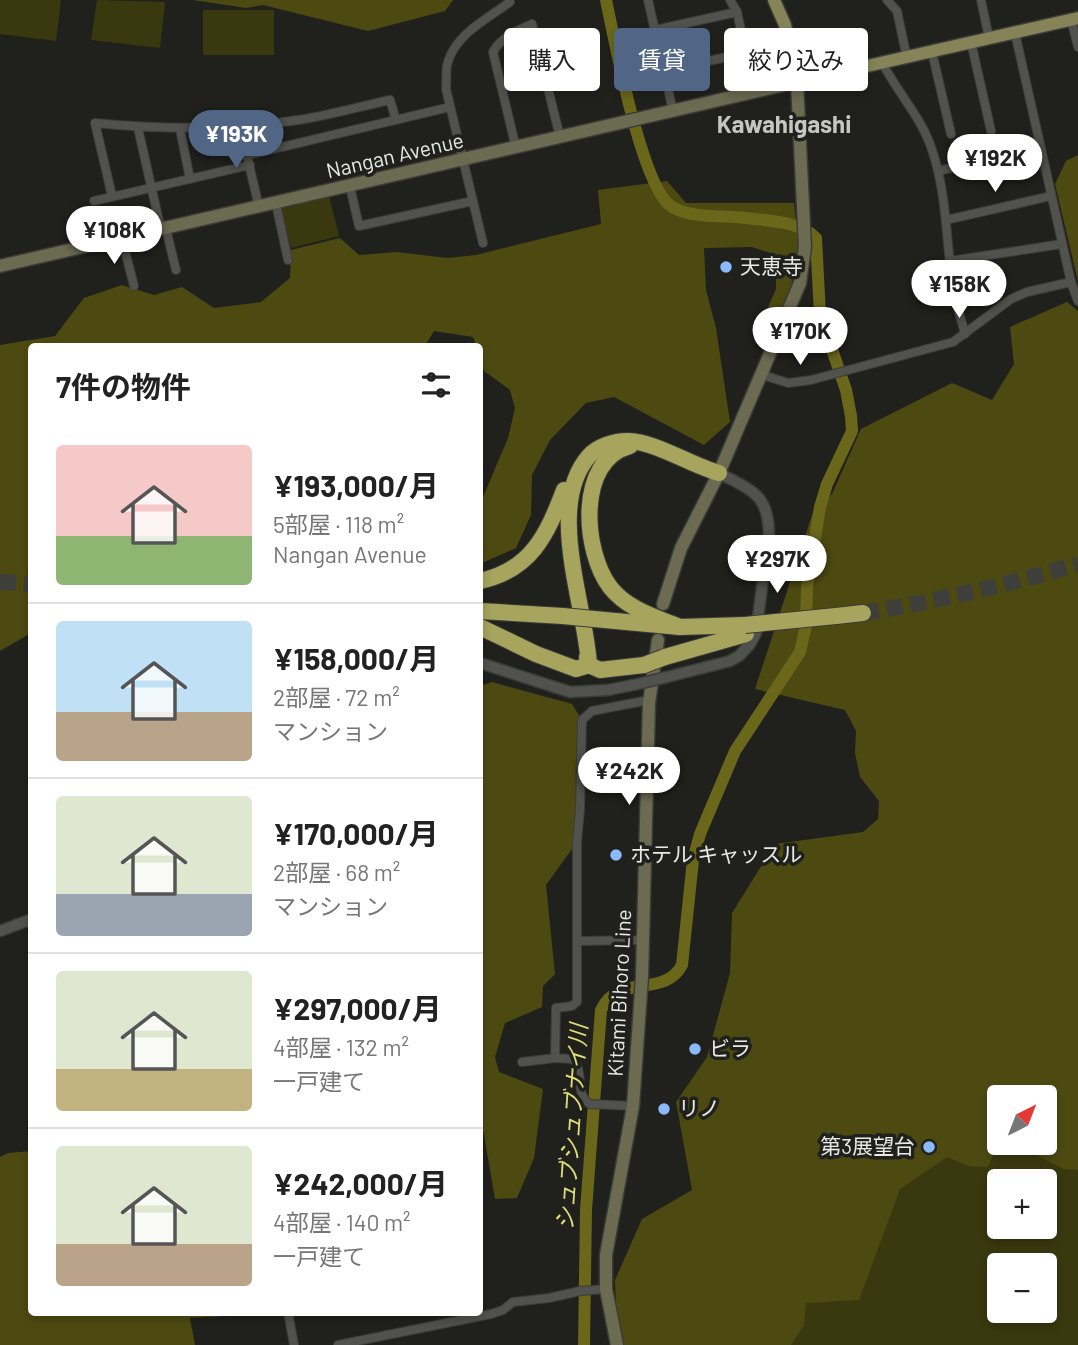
<!DOCTYPE html>
<html lang="ja">
<meta charset="utf-8">
<style>
body{margin:0;font-family:Barlow,"Noto Sans JP",sans-serif;background:#f6f6f6;color:#222;height:100vh;display:flex;flex-direction:column;font-size:26px;white-space:nowrap}
*{box-sizing:border-box;margin:0}
p{font-size:23px;color:#767676}
.icon{flex:none;width:38px;height:38px;fill:none;stroke:currentColor;stroke-width:2;stroke-linecap:round;stroke-linejoin:round}
.map{position:relative;flex:1;overflow:hidden}
.drawer{position:absolute;left:28px;top:343px;width:455px;height:973px;display:flex;flex-direction:column;background:#fff;border-radius:7px;box-shadow:0 4px 10px #0003}
.drawer>*{flex:none}
.banner{position:absolute;left:504px;top:28px;width:469px;height:63px;display:flex;gap:14px}
.needle{width:46px;rotate:42deg}
.fabs{position:absolute;left:987px;top:1085px;display:grid;gap:14px}
.fabs a{display:grid;place-items:center;width:70px;height:70px;border-radius:7px;background:#fff;box-shadow:0 4px 10px #0003;font-size:35px}
.price{position:absolute;translate:-50% -60px;padding:0 16px;border-radius:24px;background:#fff;color:#222;font-size:23px;line-height:46px;filter:drop-shadow(0 2px 4px #0008)}
.price::after{content:'';position:absolute;left:50%;top:42px;width:21px;height:16px;margin-left:-10px;background:inherit;clip-path:polygon(0 0,100% 0,50% 100%)}
.price.selected{background:#516684;color:#fff}
ul{padding:0;list-style:none}
li{display:flex;align-items:center;gap:21px;height:175px;padding:0 28px}
li+li{border-top:2px solid #e0e0e0}
li span{display:grid;place-items:center;flex:none;width:196px;height:140px;border-radius:7px;color:#555}
li>.icon{margin-inline-start:auto}
span .icon{width:84px;height:84px;fill:#fffc;stroke-width:1}
li b{font-size:30px}
h2{display:flex;justify-content:space-between;align-items:center;height:84px;padding:0 28px;font-size:30px}
.pill{padding:0 24px;border-radius:7px;background:#fff;box-shadow:0 4px 10px #0003;font-size:24px;line-height:63px}
.pill.selected{background:#516684;color:#fff}
.map>svg:first-child{display:block}
.green{fill:#3a380e;fill-rule:evenodd}
.forest{fill:#4d4a11}
.lines{fill:none;stroke-linecap:round;stroke-linejoin:round}
.river{stroke:#6a671b;stroke-width:12}
.motorway-tunnel{stroke:#3e3e3b;stroke-width:16;stroke-dasharray:16 8;stroke-linecap:butt}
.minor-casing{stroke:#3b3b38;stroke-width:10}
.tertiary-casing{stroke:#3b3b38;stroke-width:13}
.secondary-casing{stroke:#3b3b38;stroke-width:15}
.primary-casing{stroke:#3b3b38;stroke-width:15}
.motorway-casing{stroke:#3b3b38;stroke-width:18}
.minor{stroke:#51524d;stroke-width:8}
.tertiary{stroke:#51524d;stroke-width:10}
.secondary{stroke:#6b6b52;stroke-width:12}
.primary{stroke:#858357;stroke-width:12}
.motorway{stroke:#a7a45e;stroke-width:16}
.tertiary-bridge-casing{stroke:#3b3b38;stroke-width:13;stroke-linecap:butt}
.motorway-bridge-casing{stroke:#3b3b38;stroke-width:18;stroke-linecap:butt}
.tertiary-bridge{stroke:#51524d;stroke-width:10}
.motorway-bridge{stroke:#a7a45e;stroke-width:16}
.poi-dot{fill:#8abafc;stroke:#20201d;stroke-width:2.5}
.labels{text-anchor:middle;stroke-width:7;stroke-linejoin:round;paint-order:stroke}
.street-label{font-size:21px;fill:#e8e8e6;stroke:#20201d}
.poi-label{font-size:21px;fill:#e8e8e6;stroke:#20201d;text-anchor:start}
.water-label{font-size:23px;font-style:italic;fill:#e1de78;stroke:#20201d}
.quarter-label{font-size:24px;font-weight:bold;fill:#c5c6c1;stroke:#20201d}
</style>
<div class="map">
<svg width="1078" height="1345" viewBox="0 0 1078 1345">
<rect width="100%" height="100%" fill="#20201d"/>
<g class="green">
<polygon points="0,0 61,0 56,41 0,34"/>
<polygon points="97,0 165,2 160,48 91,40"/>
<rect x="203" y="10" width="71" height="45"/>
<polygon points="329,196 339,236 291,248 280,206"/>
<path d="M999,1117v26h46l33,6v196h-304l122,-218zM999,1181h46v46h-46zM999,1265h46v46h-46z"/>
</g>
<g class="forest">
<polygon points="193,0 453,0 445,11 368,31 263,5 246,8"/>
<polygon points="1078,155 1078,281 1055,184 1066,161"/>
<polygon points="667,181 686,203 794,203 800,257 787,298 774,329 768,307 776,289 776,255 752,247 704,248 706,290 716,328 730,422 704,445 614,397 586,403 550,440 532,475 531,515 516,548 480,564 480,504 508,438 515,408 510,390 484,371 480,356 480,346 476,346 473,337 434,331 425,346 32,346 31,633 0,651 0,345 55,336 84,298 122,285 154,295 182,287 214,308 261,302 290,278 291,250 340,238 359,255 397,252 447,258 476,255 601,224 598,190"/>
<polygon points="1067,302 1078,311 1078,1170 1063,1169 1015,1143 1045,1143 1045,1097 999,1097 999,1140 988,1167 969,1166 947,1157 900,1189 859,1300 806,1303 804,1325 791,1345 624,1345 616,1306 615,1280 642,1219 692,1190 676,1102 707,1057 730,973 732,913 775,844 863,832 878,819 879,801 860,777 855,753 856,731 845,710 755,689 813,512 832,494 861,429 952,383 992,400 1014,364 1010,327"/>
<polygon points="492,682 572,704 582,720 577,842 546,885 555,974 543,986 542,1007 505,1023 495,1057 499,1072 543,1089 534,1158 517,1198 495,1199 480,1112 480,686"/>
<polygon points="31,1151 32,1312 276,1313 190,1318 195,1345 0,1345 0,1157 8,1153"/>
</g>
<g class="lines">
<path class="river" d="M584,1345l2,-135 15,-200c18,-38 63,-11 81,-45l11,-105 7,-26 35,-83 65,-99 6,-26 1,-38 13,-81 7,-23 25,-53 -1,-15 -5,-26 -26,-75 -4,-77c-16,-17 -48,-17 -71,-20 -23,-3 -52,1 -73,-11 -30,-17 -58,-170 -66,-207"/>
<g class="motorway-tunnel">
<polyline points="0,582 32,584"/>
<path d="M863,613c73,-12 144,-28 215,-49"/>
</g>
<g class="minor-casing">
<g id="minor">
<polyline points="648,0 673,111"/>
<polyline points="730,0 737,12 755,93"/>
<polyline points="887,0 897,11 907,58"/>
<polyline points="981,0 989,38"/>
<polyline points="1071,19 1078,47"/>
<polyline points="655,30 737,12"/>
<polyline points="1015,33 1071,282 1078,301"/>
<polyline points="971,42 991,131"/>
<polyline points="932,52 951,134"/>
<path d="M883,64c16,31 40,55 50,89 14,43 13,89 20,134 2,15 8,31 12,47"/>
<polyline points="664,70 747,53"/>
<polyline points="240,126 259,207"/>
<polyline points="138,128 161,230"/>
<polyline points="180,129 190,179"/>
<path d="M516,148l-23,-96c8,-15 24,-21 39,-28l28,113"/>
<polyline points="248,155 450,107"/>
<polyline points="938,171 1040,148"/>
<polyline points="350,187 359,226 473,201"/>
<path d="M112,196l-17,-73c70,7 141,7 210,-4 29,-5 57,-13 85,-19l6,20"/>
<polyline points="94,201 250,165"/>
<polyline points="276,204 288,260"/>
<polyline points="946,220 1051,196"/>
<polyline points="166,229 176,270"/>
<polyline points="122,239 134,286"/>
<path d="M483,243l-37,-154c1,-9 -1,-19 2,-27 8,-28 40,-44 62,-60"/>
<polyline points="950,261 1062,244"/>
<polyline points="763,375 788,383 811,380 953,342 1011,299 1027,292 1071,282"/>
<polyline points="578,941 643,940"/>
<polyline points="555,1058 556,1008 572,1006 577,1002 577,842 580,809 582,720 592,711 649,700"/>
<path d="M522,1062l33,-4 17,1c14,12 1,35 18,45l43,2"/>
<polyline points="288,1312 294,1345"/>
<polyline points="338,1345 491,1314 503,1310 513,1302 549,1298 580,1291 606,1289"/>
</g>
</g>
<g class="tertiary-casing">
<g id="tertiary">
<polyline points="480,663 570,692 608,690 638,684"/>
<path d="M667,677l63,-16 9,-5 11,-12 6,-11 13,-100c-1,-40 -19,-43 -50,-60"/>
<polyline points="0,931 32,919"/>
</g>
</g>
<g class="secondary-casing">
<g id="secondary">
<polyline points="0,266 797,82 805,247 800,283 719,473 681,548 663,604"/>
<polyline points="617,1345 606,1289 606,1255 633,1106 642,977 649,703 658,640"/>
</g>
</g>
<g class="primary-casing">
<polyline id="primary" points="774,0 785,25 797,82 1078,18"/>
</g>
<g class="motorway-casing">
<g id="motorway">
<path d="M630,446c-54,14 -47,105 -20,141 17,22 45,30 70,40"/>
<path d="M480,581c51,-11 67,-46 84,-91"/>
<polyline points="480,611 563,616"/>
<polyline points="836,616 863,613"/>
<polyline points="594,619 680,627 745,625"/>
<path d="M480,627l56,27 40,15 13,-4c-3,-59 -44,-159 0,-209 9,-10 25,-15 39,-15 29,1 62,24 91,32"/>
<polyline points="587,657 589,665 600,670 644,665"/>
<polyline points="665,657 746,634"/>
</g>
</g>
<use href="#minor" class="minor"/>
<use href="#tertiary" class="tertiary"/>
<use href="#secondary" class="secondary"/>
<use href="#primary" class="primary"/>
<use href="#motorway" class="motorway"/>
<g class="tertiary-bridge-casing">
<polyline id="tertiary-bridge" points="638,684 667,677"/>
</g>
<g class="motorway-bridge-casing">
<g id="motorway-bridge">
<polyline points="563,616 594,619"/>
<polyline points="745,625 836,616"/>
<polyline points="644,665 665,657"/>
</g>
</g>
<use href="#tertiary-bridge" class="tertiary-bridge"/>
<use href="#motorway-bridge" class="motorway-bridge"/>
</g>
<g class="poi-dot">
<circle cx="726" cy="267" r="7"/>
<circle cx="616" cy="855" r="7"/>
<circle cx="695" cy="1049" r="7"/>
<circle cx="664" cy="1109" r="7"/>
<circle cx="929" cy="1147" r="7"/>
</g>
<g class="labels">
<g class="street-label">
<text transform="translate(395 156) rotate(-13)" y="7">Nangan Avenue</text>
<text transform="translate(620 993) rotate(-87)" y="7">Kitami Bihoro Line</text>
</g>
<g class="poi-label">
<text x="740" y="274">天恵寺</text>
<text x="630" y="862">ホテル キャッスル</text>
<text x="709" y="1056">ビラ</text>
<text x="678" y="1116">リノ</text>
<text x="915" y="1154" text-anchor="end">第3展望台</text>
</g>
<g class="water-label">
<text transform="translate(572 1127) rotate(-86)" y="8">シュブシュブナイ川</text>
</g>
<g class="quarter-label">
<text x="784" y="133">Kawahigashi</text>
</g>
</g>
</svg>
<div class="fabs">
<a><svg class="needle" viewBox="-14 -14 28 28"><path d="M0-13l5 13h-10z" fill="#e53935"/><path d="M0 13l5-13h-10z" fill="#767676"/></svg></a>
<a>+</a>
<a>−</a>
</div>
<b class="price selected" style="left:236px;top:170px">¥193K</b>
<b class="price" style="left:995px;top:194px">¥192K</b>
<b class="price" style="left:114px;top:266px">¥108K</b>
<b class="price" style="left:959px;top:320px">¥158K</b>
<b class="price" style="left:800px;top:367px">¥170K</b>
<b class="price" style="left:777px;top:595px">¥297K</b>
<b class="price" style="left:629px;top:807px">¥242K</b>
<div class="banner">
<a class="pill">購入</a>
<a class="pill selected">賃貸</a>
<a class="pill">絞り込み</a>
</div>
<section class="drawer">
<h2>7件の物件<svg class="icon" aria-label="filters" viewBox="0 0 24 24"><path d="M4 7h16M4 17h16"/><circle cx="9" cy="7" r="2"/><circle cx="15" cy="17" r="2"/></svg></h2>
<ul>
<li><span style="background:linear-gradient(#f6c9c9 65%,#8fb573 0)"><svg class="icon" aria-label="home" viewBox="0 0 24 24"><path d="M3 11l9-7 9 7M6 9v11h12V9"/></svg></span><div><b>¥193,000/月</b><p>5部屋 · 118 m²</p><p>Nangan Avenue</p></div></li>
<li><span style="background:linear-gradient(#bfe0f5 65%,#b9a48a 0)"><svg class="icon" aria-label="home" viewBox="0 0 24 24"><path d="M3 11l9-7 9 7M6 9v11h12V9"/></svg></span><div><b>¥158,000/月</b><p>2部屋 · 72 m²</p><p>マンション</p></div></li>
<li><span style="background:linear-gradient(#dfe7d0 70%,#9aa5b1 0)"><svg class="icon" aria-label="home" viewBox="0 0 24 24"><path d="M3 11l9-7 9 7M6 9v11h12V9"/></svg></span><div><b>¥170,000/月</b><p>2部屋 · 68 m²</p><p>マンション</p></div></li>
<li><span style="background:linear-gradient(#dfe7d0 70%,#c2b280 0)"><svg class="icon" aria-label="home" viewBox="0 0 24 24"><path d="M3 11l9-7 9 7M6 9v11h12V9"/></svg></span><div><b>¥297,000/月</b><p>4部屋 · 132 m²</p><p>一戸建て</p></div></li>
<li><span style="background:linear-gradient(#dfe7d0 70%,#b9a48a 0)"><svg class="icon" aria-label="home" viewBox="0 0 24 24"><path d="M3 11l9-7 9 7M6 9v11h12V9"/></svg></span><div><b>¥242,000/月</b><p>4部屋 · 140 m²</p><p>一戸建て</p></div></li>
</ul>
</section>
</div>
